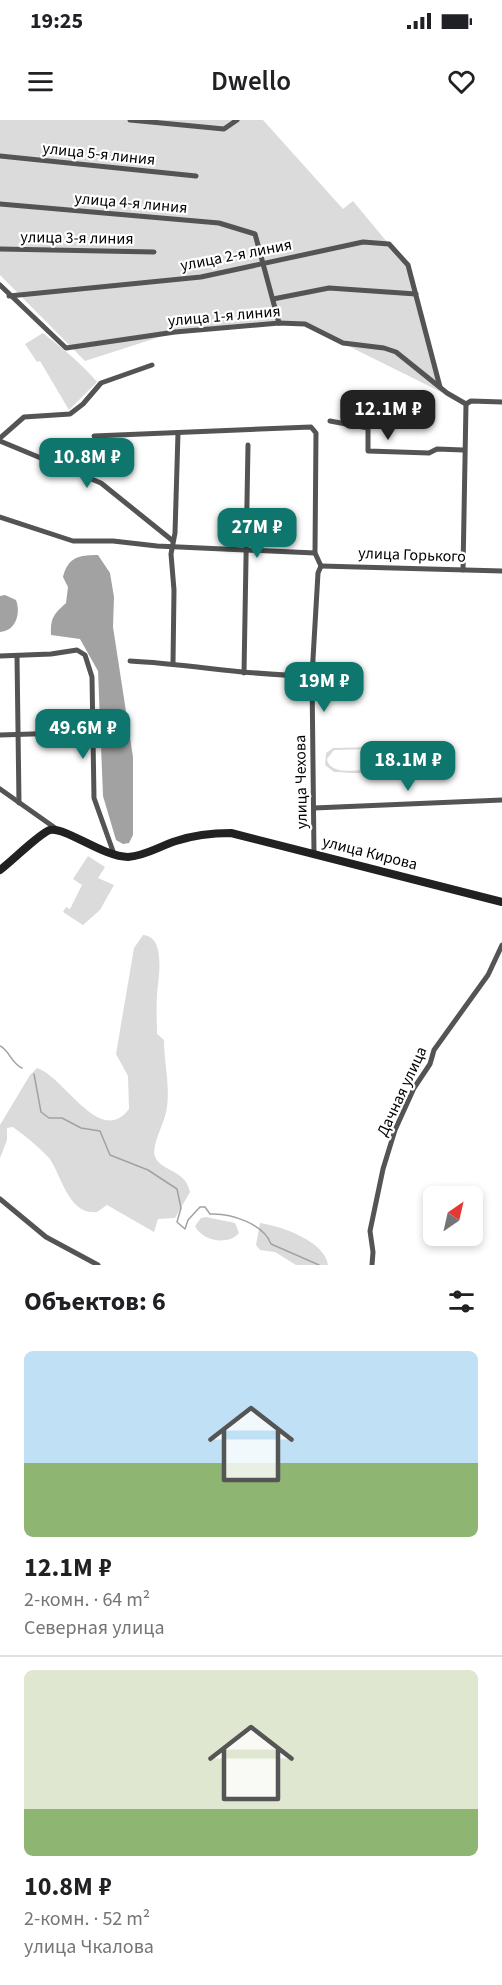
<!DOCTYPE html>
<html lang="ru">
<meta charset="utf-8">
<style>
body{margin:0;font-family:"Source Sans 3",sans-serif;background:#f6f6f6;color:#202124;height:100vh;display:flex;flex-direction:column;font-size:22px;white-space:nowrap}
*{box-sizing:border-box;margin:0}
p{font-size:20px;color:#757577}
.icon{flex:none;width:33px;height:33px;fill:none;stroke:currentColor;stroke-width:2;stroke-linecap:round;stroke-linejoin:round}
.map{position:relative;height:1145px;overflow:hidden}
.details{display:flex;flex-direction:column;background:#fff;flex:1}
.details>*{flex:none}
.needle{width:39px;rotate:34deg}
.tools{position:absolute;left:423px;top:1066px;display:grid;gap:12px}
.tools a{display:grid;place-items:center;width:60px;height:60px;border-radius:9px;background:#fff;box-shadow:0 3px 9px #0003;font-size:30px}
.price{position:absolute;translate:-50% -51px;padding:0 14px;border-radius:12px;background:#0f766e;color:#fff;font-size:20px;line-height:39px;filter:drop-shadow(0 2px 3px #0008)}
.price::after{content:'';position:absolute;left:50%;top:36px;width:18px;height:14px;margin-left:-9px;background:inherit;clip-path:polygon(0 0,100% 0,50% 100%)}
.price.on{background:#222;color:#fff}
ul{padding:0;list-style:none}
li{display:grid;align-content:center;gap:12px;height:318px;padding:0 24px}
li+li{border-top:2px solid #e0e0e0}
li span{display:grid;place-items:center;height:186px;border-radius:9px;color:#555}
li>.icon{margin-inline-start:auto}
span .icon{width:108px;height:108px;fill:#fffc;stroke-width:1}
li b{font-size:26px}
h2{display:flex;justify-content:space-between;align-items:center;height:72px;padding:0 24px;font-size:26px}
.status{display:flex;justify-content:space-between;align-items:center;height:42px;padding:0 30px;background:#fff;direction:ltr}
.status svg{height:16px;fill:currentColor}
header{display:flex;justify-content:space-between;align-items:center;height:78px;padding:0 24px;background:#fff;font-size:27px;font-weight:600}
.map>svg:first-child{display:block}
.green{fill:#dbdbdb;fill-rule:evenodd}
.water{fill:#a2a2a2}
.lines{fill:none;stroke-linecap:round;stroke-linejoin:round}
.stream{stroke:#a2a2a2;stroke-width:1.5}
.street{stroke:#545454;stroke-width:5}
.secondary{stroke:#212121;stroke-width:8}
.labels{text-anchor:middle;stroke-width:4.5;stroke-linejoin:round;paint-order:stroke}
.street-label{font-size:16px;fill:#000;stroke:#fff}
</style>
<div class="status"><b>19:25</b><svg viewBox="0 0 49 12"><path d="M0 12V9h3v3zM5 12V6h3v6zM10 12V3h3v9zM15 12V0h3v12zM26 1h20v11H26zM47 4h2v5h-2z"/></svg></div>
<header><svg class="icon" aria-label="menu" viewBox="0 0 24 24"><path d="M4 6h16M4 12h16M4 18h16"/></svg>Dwello<svg class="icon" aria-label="heart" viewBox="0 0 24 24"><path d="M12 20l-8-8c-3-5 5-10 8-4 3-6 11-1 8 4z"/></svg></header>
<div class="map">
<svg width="502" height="1145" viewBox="0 0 502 1145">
<rect width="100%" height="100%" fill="#fff"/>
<g class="green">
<polygon points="0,0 263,0 343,89 353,81 407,146 443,273 302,203 178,211 85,241 0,155"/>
<path d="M43,213c18,14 39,31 54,49l-28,28 -29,-49 -3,1 -12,-18z"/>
<path d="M375,627l9,11c-1,21 -35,14 -50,14l-9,-7 1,-12 7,-5zM334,630l41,-1 5,5 1,8 -6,7c-14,0 -45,8 -48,-10z"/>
<polygon points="88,736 105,747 98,758 114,765 100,790 83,805 63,792 66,787 70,789 82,765 73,759"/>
<path d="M143,815c24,2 15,44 14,60 -1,13 0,26 0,39l7,6c0,22 6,45 3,67 -2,16 -12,29 -13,46 4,20 31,14 36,39l-15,26 -17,1 -4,13 -47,-27 -10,7c-29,4 -36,-39 -48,-54 -10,-11 -24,-22 -36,-31l-6,1v12l-7,18v-33l30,-50 7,-7c27,8 63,80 92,41l-1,-33 -12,-22 18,-106z"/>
<path d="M206,1097l29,6 4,10c-11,13 -37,8 -44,-7l6,-8z"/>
<path d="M260,1103c21,3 65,18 68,42h-32l-21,-13 -15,-2 -4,-5z"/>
</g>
<g class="water">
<path d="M98,435l12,18 4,24 -1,30 20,130v78l-4,8 -6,1 -7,-4 -13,-44 -5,-125 -18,-32 -29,-4c-1,-18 4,-22 15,-32l2,-16 -5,-10c5,-20 16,-22 35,-22z"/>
<path d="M5,475l11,5c5,13 0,31 -16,32v-36z"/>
</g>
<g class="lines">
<g class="stream">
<path d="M0,926c10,5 11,17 22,22"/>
<path d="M34,954l7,38 8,6h13l19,10 19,3 10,24 38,15 29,19 4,19 -4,14 8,7 3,-9 12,-13h5l5,7c21,-1 54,10 61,30l48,21"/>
</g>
<g class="street">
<polyline points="130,0 224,9 237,0"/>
<polyline points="0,36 196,56"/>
<polyline points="0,84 219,103 255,114 279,203"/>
<polyline points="0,129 154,132"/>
<polyline points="0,165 66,228 175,212 279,203 305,204 343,223 384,228 396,232 447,273 466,284"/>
<polyline points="9,176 201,157 363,122 389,124 408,145 440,267"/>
<polyline points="273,179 329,168 416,174"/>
<polyline points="466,284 471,281 502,282"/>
<polyline points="330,301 368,308 368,331 429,333 437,329 463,330"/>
<polyline points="94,316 311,307 316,313 315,433 321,446"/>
<polyline points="0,318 24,297 70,294 83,284 101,263 152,245"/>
<polyline points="0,321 101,363 173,421"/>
<polyline points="0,397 73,421 113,421 157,426 315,433"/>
<polyline points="321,446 502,451"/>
<polyline points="463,450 466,284"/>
<polyline points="0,536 51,534 77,530 85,535 92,557 94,678 114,734"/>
<polyline points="17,536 19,683"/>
<path d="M130,541c61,3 120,15 182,15"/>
<polyline points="173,543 174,470 171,434 175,413 178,313"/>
<polyline points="244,553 248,325"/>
<polyline points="0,615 95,612"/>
<polyline points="0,669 58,710"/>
<polyline points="314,688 502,680"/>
<polyline points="314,733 312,556 318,453 321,446"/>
<polyline points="0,1079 46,1117 98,1145"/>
<polyline points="372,1145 373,1132 370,1111 383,1049 395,1010 414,968 430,944 434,930 488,855 502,825"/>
</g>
<path class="secondary" d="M0,750c11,-8 41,-38 50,-40 16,-3 53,27 78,27 17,-1 32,-11 48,-16 18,-6 36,-8 55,-8l271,69"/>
</g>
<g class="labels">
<g class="street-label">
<text transform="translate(99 33) rotate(6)" y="6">улица 5-я линия</text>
<text transform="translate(131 82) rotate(5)" y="6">улица 4-я линия</text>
<text transform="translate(77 117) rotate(1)" y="6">улица 3-я линия</text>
<text transform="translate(236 134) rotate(-11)" y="6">улица 2-я линия</text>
<text transform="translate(224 195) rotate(-5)" y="6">улица 1-я линия</text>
<text transform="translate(412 434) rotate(2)" y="6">улица Горького</text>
<text transform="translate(300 662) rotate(-91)" y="6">улица Чехова</text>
<text transform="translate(370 732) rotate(14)" y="6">улица Кирова</text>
<text transform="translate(401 971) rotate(-65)" y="6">Дачная улица</text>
</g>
</g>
</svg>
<div class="tools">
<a><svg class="needle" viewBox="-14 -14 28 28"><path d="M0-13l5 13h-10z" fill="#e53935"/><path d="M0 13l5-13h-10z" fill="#757577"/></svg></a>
</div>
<b class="price on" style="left:388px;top:321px">12.1M ₽</b>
<b class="price" style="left:87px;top:369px">10.8M ₽</b>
<b class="price" style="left:257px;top:439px">27M ₽</b>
<b class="price" style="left:324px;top:593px">19M ₽</b>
<b class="price" style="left:83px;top:640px">49.6M ₽</b>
<b class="price" style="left:408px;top:672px">18.1M ₽</b>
</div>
<section class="details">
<h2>Объектов: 6<svg class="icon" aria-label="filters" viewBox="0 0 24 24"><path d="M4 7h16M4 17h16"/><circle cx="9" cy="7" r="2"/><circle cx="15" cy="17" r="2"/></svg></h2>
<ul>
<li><span style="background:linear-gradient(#bfe0f5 60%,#8fb573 0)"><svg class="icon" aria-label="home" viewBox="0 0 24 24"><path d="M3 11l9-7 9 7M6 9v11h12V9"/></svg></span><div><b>12.1M ₽</b><p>2-комн. · 64 m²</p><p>Северная улица</p></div></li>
<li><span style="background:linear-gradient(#dfe7d0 75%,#8fb573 0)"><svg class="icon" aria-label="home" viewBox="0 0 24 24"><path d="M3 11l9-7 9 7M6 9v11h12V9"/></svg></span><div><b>10.8M ₽</b><p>2-комн. · 52 m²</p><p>улица Чкалова</p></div></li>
</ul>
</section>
